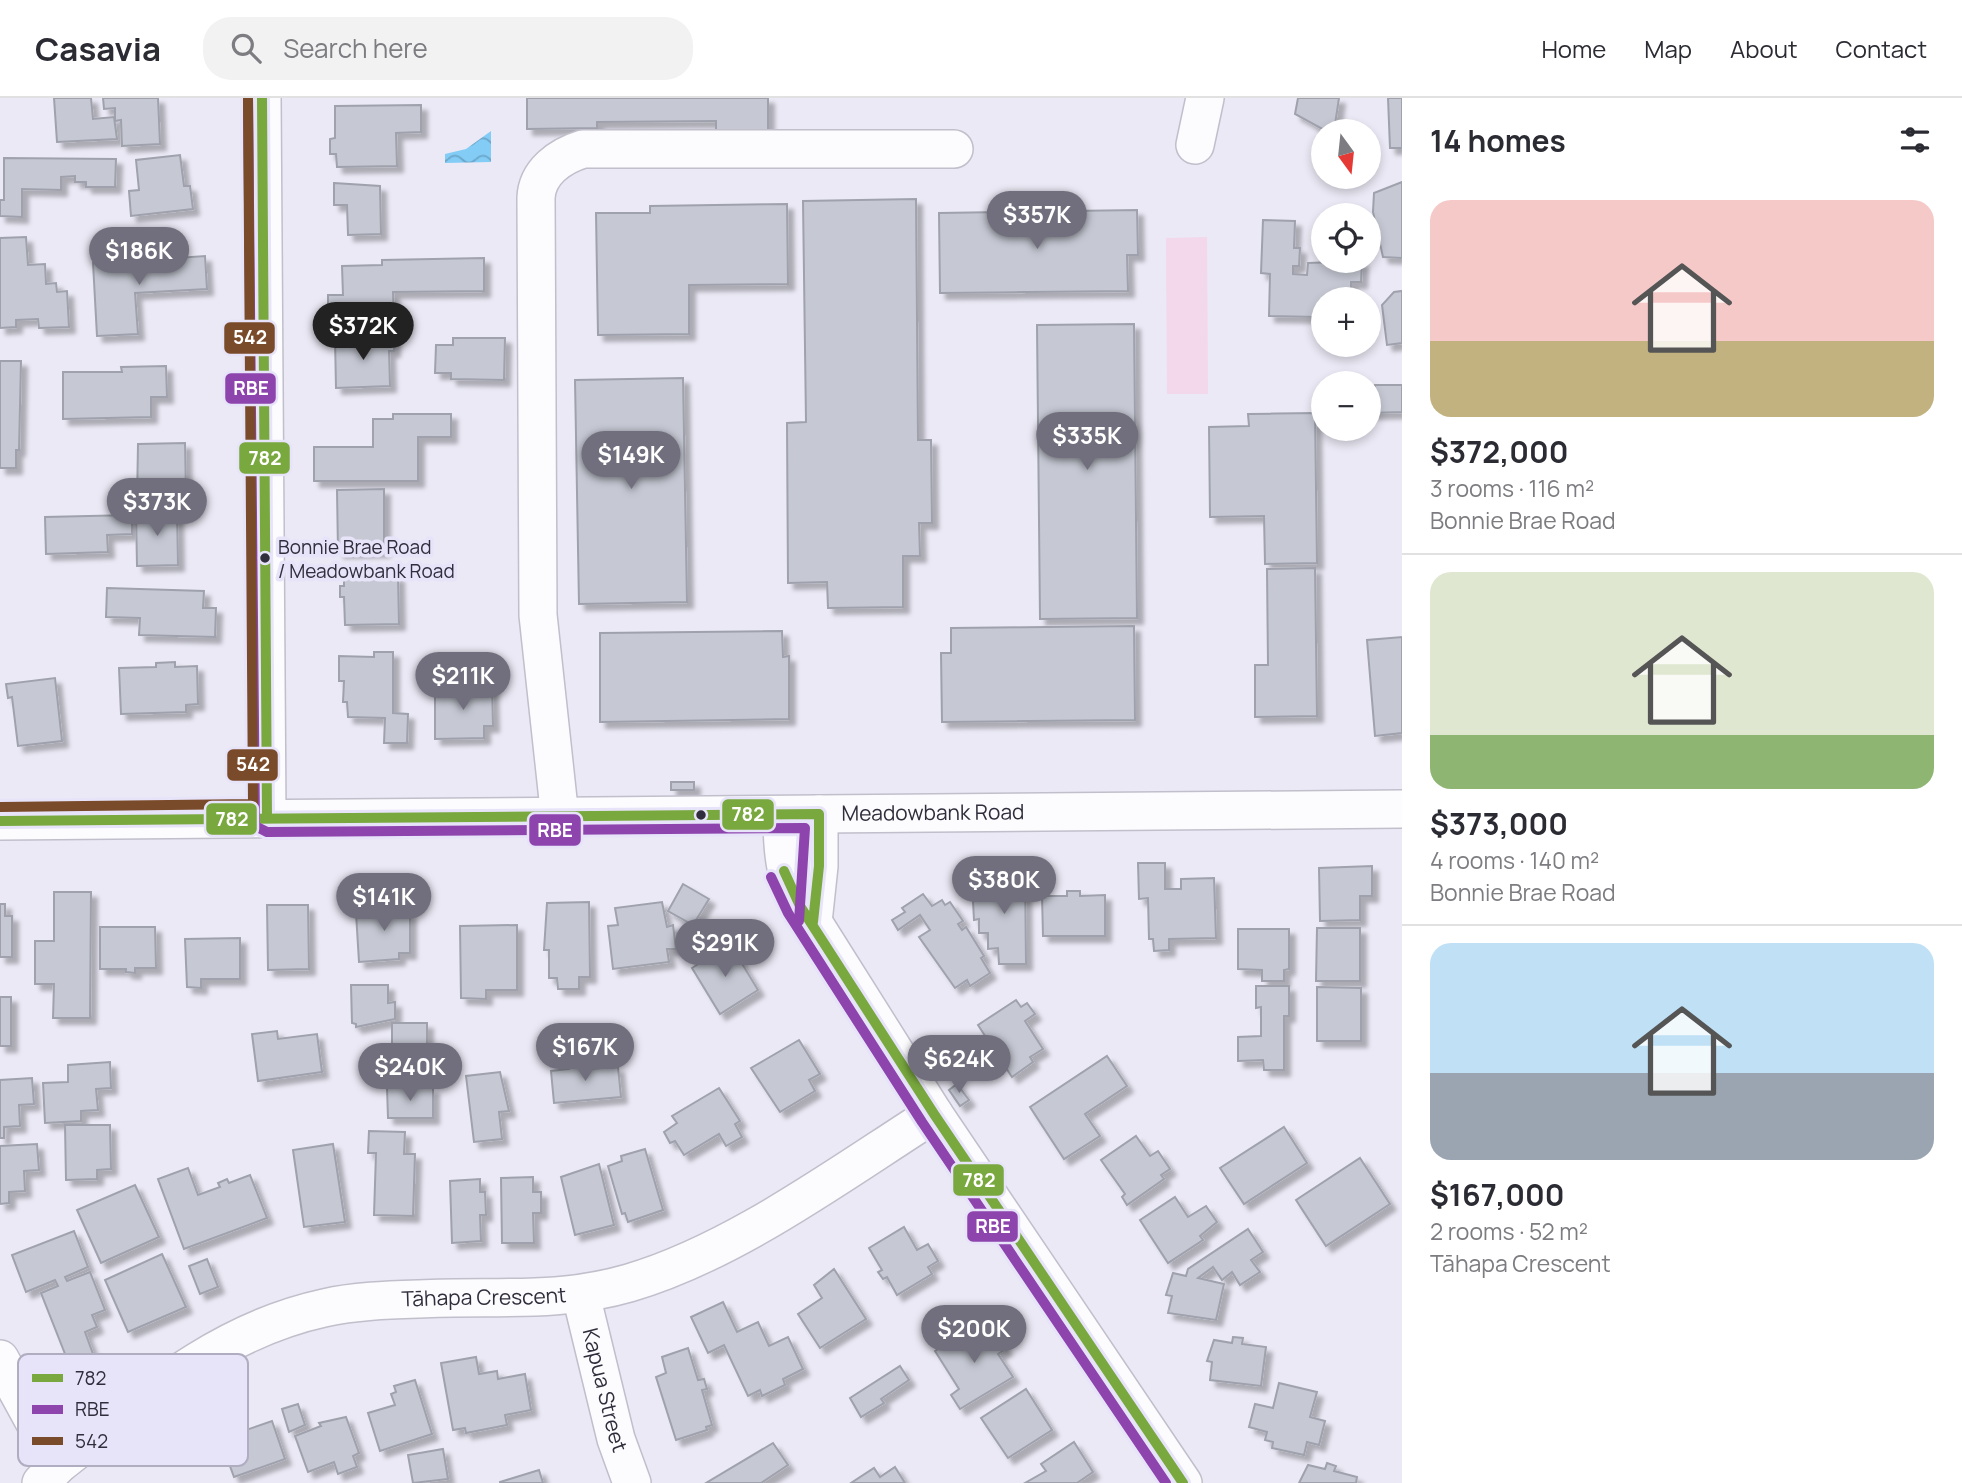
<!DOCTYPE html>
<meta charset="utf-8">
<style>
body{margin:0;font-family:Manrope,sans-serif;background:#f2f2f3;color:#2b2b33;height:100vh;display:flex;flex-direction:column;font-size:26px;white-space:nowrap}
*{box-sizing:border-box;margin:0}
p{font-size:23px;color:#7c7c81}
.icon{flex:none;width:38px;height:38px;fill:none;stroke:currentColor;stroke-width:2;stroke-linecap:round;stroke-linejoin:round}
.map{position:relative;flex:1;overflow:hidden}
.side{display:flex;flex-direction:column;background:#fff;width:560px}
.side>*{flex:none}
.needle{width:46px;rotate:165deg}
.tools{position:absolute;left:1311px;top:21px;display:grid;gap:14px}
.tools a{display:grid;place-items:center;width:70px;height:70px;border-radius:50%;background:#fff;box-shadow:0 4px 10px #0003;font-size:35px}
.price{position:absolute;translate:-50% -60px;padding:0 16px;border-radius:24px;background:#716f7d;color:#fff;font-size:23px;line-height:46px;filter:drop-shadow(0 2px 4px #0008)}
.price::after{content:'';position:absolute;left:50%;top:42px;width:21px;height:16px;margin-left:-10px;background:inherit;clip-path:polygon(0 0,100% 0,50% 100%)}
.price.current{background:#222;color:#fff}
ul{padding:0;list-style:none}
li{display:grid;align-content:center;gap:14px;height:371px;padding:0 28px}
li+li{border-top:2px solid #e1e1e2}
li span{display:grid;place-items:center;height:217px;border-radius:21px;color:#555}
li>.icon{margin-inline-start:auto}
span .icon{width:126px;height:126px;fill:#fffc;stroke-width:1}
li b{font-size:30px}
h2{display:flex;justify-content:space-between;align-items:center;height:84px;padding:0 28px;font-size:30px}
header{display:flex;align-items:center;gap:42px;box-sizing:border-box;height:98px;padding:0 35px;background:#fff;border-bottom:2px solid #e1e1e2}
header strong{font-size:33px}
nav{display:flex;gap:38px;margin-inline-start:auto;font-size:24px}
.search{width:490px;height:63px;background:#f2f2f3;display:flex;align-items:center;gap:18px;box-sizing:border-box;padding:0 24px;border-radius:28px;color:#7c7c81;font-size:26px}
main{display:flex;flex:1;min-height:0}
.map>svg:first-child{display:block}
.garden{fill:#f3d7eb}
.water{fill:url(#water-waves)}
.building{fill:#c6c9d4;stroke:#9fa2ac;stroke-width:2;filter:url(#shadow)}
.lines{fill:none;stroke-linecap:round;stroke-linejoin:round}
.minor-casing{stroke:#c0bfcb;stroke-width:40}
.minor{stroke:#fcfcfe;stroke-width:37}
.bus-1-casing{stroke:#e7e4fa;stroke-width:16}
.bus-2-casing{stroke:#e7e4fa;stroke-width:16}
.bus-3-casing{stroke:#e7e4fa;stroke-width:16}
.bus-1{stroke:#79a83e;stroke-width:10}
.bus-2{stroke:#8e44ad;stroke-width:10}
.bus-3{stroke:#7a4b2a;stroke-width:10}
.bus-dot{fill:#302e3c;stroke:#e7e4fa;stroke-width:2.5}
.labels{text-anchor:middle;stroke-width:7;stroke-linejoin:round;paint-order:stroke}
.bus-label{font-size:19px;fill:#302e3c;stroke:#e7e4fa;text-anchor:start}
.street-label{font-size:21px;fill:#302e3c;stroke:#e7e4fa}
.key{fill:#e7e4fa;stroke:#b0adc1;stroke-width:2}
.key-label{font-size:19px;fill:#302e3c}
.line-badge{stroke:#e7e4fa;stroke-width:2.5}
.badge-label{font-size:19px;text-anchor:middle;font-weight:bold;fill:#fff}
</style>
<header>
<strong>Casavia</strong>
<div class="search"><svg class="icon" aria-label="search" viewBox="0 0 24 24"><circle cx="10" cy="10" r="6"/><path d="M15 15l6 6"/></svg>Search here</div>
<nav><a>Home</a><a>Map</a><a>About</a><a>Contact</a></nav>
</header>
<main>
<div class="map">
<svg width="1402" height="1385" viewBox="0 0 1402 1385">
<defs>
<pattern id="water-waves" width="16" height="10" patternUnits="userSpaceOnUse" patternTransform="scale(1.75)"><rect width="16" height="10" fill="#82ccf6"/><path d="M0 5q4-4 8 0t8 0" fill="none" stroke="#6ba6c8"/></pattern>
<filter id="shadow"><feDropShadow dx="6" dy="6" stdDeviation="2" flood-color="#0004"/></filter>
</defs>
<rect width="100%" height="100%" fill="#eae9f5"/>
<polygon class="garden" points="1207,139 1208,296 1167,296 1166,140"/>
<polygon class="water" points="491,33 491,64 445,65 445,56 466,51"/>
<g class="building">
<polygon points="54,0 91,0 93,21 114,19 117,41 57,44"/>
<polygon points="103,0 158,0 160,46 122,48 121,22 115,23 115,10 104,11"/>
<polygon points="527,0 768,0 768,37 716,37 716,23 597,24 597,30 527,31"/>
<polygon points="1298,0 1339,0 1334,33 1326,33 1295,16"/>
<polygon points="1388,0 1402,0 1402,50 1390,50"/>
<polygon points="421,7 421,34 396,35 397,68 337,69 336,56 330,56 330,41 335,40 335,8"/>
<polygon points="180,57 184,88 190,88 193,111 131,118 129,93 139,92 136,62"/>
<polygon points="4,60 116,61 115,89 86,89 86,84 75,84 75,78 61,79 61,92 22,91 22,119 0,118 0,102 4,102"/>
<polygon points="1402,84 1402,160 1383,159 1373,114 1374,95"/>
<polygon points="334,85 380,88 381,136 348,137 347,107 334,107"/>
<polygon points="916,101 918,342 931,342 932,425 919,425 920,458 903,458 903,509 828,510 827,484 788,485 787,325 806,324 803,103"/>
<polygon points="787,106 788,186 689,187 689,236 598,237 596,115 650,115 650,108"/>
<polygon points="1137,112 1138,157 1127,157 1128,193 940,195 939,115"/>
<polygon points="1263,122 1295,123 1294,150 1300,150 1299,168 1293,168 1293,176 1307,177 1308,165 1362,163 1361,184 1351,184 1351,201 1323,201 1323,239 1317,238 1317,219 1269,218 1270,176 1261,175"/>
<polygon points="26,139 28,167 45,166 46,186 56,185 57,194 67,193 69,229 39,230 38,221 16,222 16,229 0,230 0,140"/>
<polygon points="133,156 134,163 205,158 207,191 135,195 138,236 97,238 93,165 101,164 100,158"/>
<polygon points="484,160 484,193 393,194 394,228 328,230 328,197 343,197 342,168 382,167 382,162"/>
<polygon points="1402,193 1402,245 1387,247 1382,207 1394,194"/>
<polygon points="1134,226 1137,520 1040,521 1037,227"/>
<polygon points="394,240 394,253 389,253 390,288 336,290 335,241"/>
<polygon points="453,240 505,240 504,282 451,281 451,275 435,275 436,247 453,247"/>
<polygon points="0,263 21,263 19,352 16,352 16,370 0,370"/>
<polygon points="166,268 167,299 151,299 151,319 63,321 63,274 122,274 121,269"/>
<polygon points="683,280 687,504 579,506 575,282"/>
<polygon points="1375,287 1402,287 1402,314 1370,315"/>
<polygon points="1315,315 1317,465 1265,466 1264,418 1210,419 1209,329 1249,328 1248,316"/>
<polygon points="393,316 451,316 451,339 418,339 418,383 314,383 314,349 373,349 373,321 393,321"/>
<polygon points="185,345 186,396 174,395 175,403 137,403 138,346"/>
<polygon points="384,391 384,453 338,454 337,392"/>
<polygon points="177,412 178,467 137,468 136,413"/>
<polygon points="132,417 132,436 107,437 108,454 46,456 45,419"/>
<polygon points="1315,470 1317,618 1255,619 1255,567 1268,567 1267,471"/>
<polygon points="398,478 399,526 345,527 344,499 340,499 340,488 344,488 344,479"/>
<polygon points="107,490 204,493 203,510 216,510 215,539 139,537 140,520 106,519"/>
<polygon points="1134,528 1135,622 942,624 941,555 951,555 951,530"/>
<polygon points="782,533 783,559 789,558 789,621 600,624 600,535"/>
<polygon points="1402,539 1402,635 1375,638 1367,542"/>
<polygon points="374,554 393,554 393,615 408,616 407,645 384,645 385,620 348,619 347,604 343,604 344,583 339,583 339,558 374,559"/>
<polygon points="175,564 175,569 197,568 198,606 186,607 186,614 121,616 119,570 156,569 156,565"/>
<polygon points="55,580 62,643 18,648 12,599 8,600 6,586"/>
<polygon points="472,587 492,587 493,628 484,628 484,640 435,641 435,592 472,591"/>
<rect x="671" y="684" width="23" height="8"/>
<polygon points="1138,765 1165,765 1165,791 1181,791 1181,781 1214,780 1216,840 1169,841 1169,852 1154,853 1153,841 1149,841 1148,800 1139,801"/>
<polygon points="1372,768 1372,798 1360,798 1360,822 1320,823 1319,770"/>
<polygon points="989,774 1025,774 1026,866 999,866 998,850 988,851 988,835 979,835 979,821 974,822 973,803 979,802 978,791 989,790"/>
<polygon points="683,786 709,801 693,827 668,813"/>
<polygon points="1067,793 1080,793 1080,798 1105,797 1105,838 1043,838 1042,798 1067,798"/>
<polygon points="54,794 91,794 90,920 53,920 54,886 35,886 35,843 54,843"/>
<polygon points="923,796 932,808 942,802 945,807 950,804 963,823 958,826 962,832 966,829 984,858 981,860 990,875 970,888 967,882 955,890 919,839 930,832 920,817 898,832 892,822 905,814 902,810"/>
<polygon points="382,803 403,803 403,815 410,815 410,855 399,855 399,861 359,864 356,815 382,815"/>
<polygon points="589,804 590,879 579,879 579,891 558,891 557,880 549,880 549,852 544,852 547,805"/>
<polygon points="662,804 667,829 673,827 676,851 667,851 669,864 613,871 608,828 618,827 615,810"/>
<polygon points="0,806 5,806 5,818 12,818 12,859 0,859"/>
<polygon points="267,807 308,807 309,871 268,872"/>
<polygon points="517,827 517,892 486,892 486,901 461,900 460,828"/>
<polygon points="100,829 155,829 156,870 135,870 135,875 126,874 126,871 100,871"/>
<polygon points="1317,830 1360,830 1360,883 1316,883"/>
<polygon points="1238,831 1289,831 1289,871 1284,872 1284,883 1262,883 1262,872 1238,871"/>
<polygon points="240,840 240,881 201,881 201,890 187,889 185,841"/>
<polygon points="730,846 758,892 720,916 692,870"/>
<polygon points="351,887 388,887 388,905 395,904 395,921 356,929 356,926 352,925"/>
<polygon points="1256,888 1289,888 1289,918 1284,918 1284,972 1264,972 1263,962 1238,963 1238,939 1261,938 1261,909 1256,910"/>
<polygon points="1317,889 1361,890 1361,943 1317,943"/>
<rect x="0" y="899" width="11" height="49"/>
<polygon points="1016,902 1021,909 1027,905 1035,916 1025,923 1043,951 1030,959 1033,964 1012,979 978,927"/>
<rect x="392" y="925" width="35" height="40"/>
<polygon points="277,933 278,941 317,936 322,974 258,983 252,936"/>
<polygon points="799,942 820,976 809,982 815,993 780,1014 751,970"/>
<polygon points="1107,958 1127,988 1085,1016 1100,1038 1064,1061 1030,1009"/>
<polygon points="110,964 111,990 96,991 98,1012 81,1013 81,1023 45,1025 43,985 68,984 68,967"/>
<polygon points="589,964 589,971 618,969 621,999 554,1005 551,973 569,971 568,966"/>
<polygon points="500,974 509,1013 499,1014 502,1041 474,1044 466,978"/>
<polygon points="32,980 34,1006 19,1007 20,1028 4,1029 4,1040 0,1040 0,982"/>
<polygon points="957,986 969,1002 960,1008 949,992"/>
<polygon points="387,990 433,990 433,1020 388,1020"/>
<polygon points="719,990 740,1023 735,1026 742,1039 726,1048 719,1036 684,1057 675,1043 670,1045 664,1034 677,1025 672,1018"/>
<polygon points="65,1027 110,1027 111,1071 97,1072 97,1081 66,1082"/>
<polygon points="1284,1029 1307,1065 1244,1106 1220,1070"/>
<polygon points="369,1033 405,1034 404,1056 415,1056 413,1118 374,1117 376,1055 368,1055"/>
<polygon points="1136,1038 1150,1058 1158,1053 1170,1071 1161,1077 1164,1081 1127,1107 1122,1099 1125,1096 1101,1062"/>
<polygon points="37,1046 39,1072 24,1073 25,1093 9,1094 9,1105 0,1106 0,1048"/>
<polygon points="333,1046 345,1124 304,1129 293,1052"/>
<polygon points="645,1051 663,1112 628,1124 625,1115 622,1116 608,1068 622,1063 621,1058"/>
<polygon points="1360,1060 1390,1106 1326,1148 1296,1102"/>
<polygon points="599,1066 614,1127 575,1137 561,1079"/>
<polygon points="188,1070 198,1097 220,1089 218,1085 227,1081 229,1085 250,1077 267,1120 184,1151 158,1081"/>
<polygon points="533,1079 533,1094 541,1094 541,1115 533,1115 534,1145 502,1145 501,1080"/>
<polygon points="480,1081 480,1094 485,1094 486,1117 480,1117 481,1143 452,1145 450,1083"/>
<polygon points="135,1087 159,1139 101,1165 77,1112"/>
<polygon points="1175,1099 1188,1119 1206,1108 1217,1124 1200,1138 1203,1142 1168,1165 1140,1122"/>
<polygon points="904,1129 917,1152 928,1146 938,1163 928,1169 932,1176 897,1197 887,1179 883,1181 878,1174 882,1172 869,1150"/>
<polygon points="1248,1131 1263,1154 1251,1162 1260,1174 1240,1187 1232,1174 1222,1182 1213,1169 1198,1180 1224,1186 1216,1222 1168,1215 1172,1198 1166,1197 1173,1175 1186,1178 1188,1171"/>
<polygon points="74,1133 88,1169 65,1179 67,1183 90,1174 105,1212 92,1217 97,1229 85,1234 93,1256 69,1266 41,1195 58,1188 55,1182 26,1194 12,1157"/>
<polygon points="162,1156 186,1209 128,1234 105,1182"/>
<polygon points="207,1161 218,1189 200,1196 189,1168"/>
<polygon points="834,1171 866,1221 820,1250 798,1216 822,1200 814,1187"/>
<polygon points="723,1204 737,1234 758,1224 769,1248 788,1239 803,1271 783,1281 785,1287 762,1298 760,1292 748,1298 724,1247 708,1255 691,1219"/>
<polygon points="979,1226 988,1239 995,1234 1006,1251 998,1256 1013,1279 960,1311 951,1297 959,1291 935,1253"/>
<polygon points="1233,1239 1243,1240 1242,1246 1266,1249 1261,1288 1210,1282 1212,1264 1207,1263 1214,1242 1232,1245"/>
<polygon points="688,1250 698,1282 704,1281 707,1291 702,1292 712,1327 706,1329 707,1332 676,1342 656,1279 666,1275 662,1259"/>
<polygon points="476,1259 479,1276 497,1273 498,1281 525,1276 531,1312 505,1317 507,1327 466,1335 465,1330 453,1332 441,1265"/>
<polygon points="900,1268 909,1282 881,1301 884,1305 861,1319 850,1300"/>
<polygon points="415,1282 432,1336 380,1353 368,1315 395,1307 391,1296 396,1294 394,1288"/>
<polygon points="1279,1285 1317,1294 1310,1319 1325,1323 1319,1347 1307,1344 1304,1357 1272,1350 1273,1344 1265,1342 1267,1334 1249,1329 1255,1306 1273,1310"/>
<polygon points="1026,1291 1052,1332 1008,1360 981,1320"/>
<polygon points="298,1306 305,1327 289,1334 282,1311"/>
<polygon points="346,1319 359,1355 353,1358 357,1369 338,1376 334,1364 308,1374 295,1338 321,1328 319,1325"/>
<polygon points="272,1323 285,1361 234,1379 220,1341"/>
<polygon points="1074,1344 1093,1374 1077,1385 1025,1385 1046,1373 1041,1366"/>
<polygon points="773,1345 788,1367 761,1385 706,1385"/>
<polygon points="443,1351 448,1381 413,1385 408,1357"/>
<polygon points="1327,1365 1336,1368 1334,1373 1357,1379 1356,1385 1299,1385 1308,1367 1325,1371"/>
<polygon points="895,1369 905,1385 851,1385 874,1370 880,1379"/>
<polygon points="539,1372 543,1385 500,1385 500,1384"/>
</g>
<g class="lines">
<g class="minor-casing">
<g id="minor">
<polyline points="262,0 267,720"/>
<polyline points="1195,47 1205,0"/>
<path d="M782,717c0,43 3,73 31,107l121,192 249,369"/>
<path d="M560,720l-22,-203 -2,-417c1,-26 24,-42 47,-49h371"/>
<path id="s1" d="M0,723l1402,-12"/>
<polyline points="813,824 819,768 819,716"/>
<path id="s2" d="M581,1197l35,144 16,44"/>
<polyline points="0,1261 58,1367"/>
<path id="s3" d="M41,1385l17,-18c83,-65 160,-134 266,-157 31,-7 64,-8 95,-9 74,-4 138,5 210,-16 106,-31 212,-110 305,-169"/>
</g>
</g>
<use href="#minor" class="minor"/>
<g class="bus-1-casing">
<g id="bus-1">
<polyline points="262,0 267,720"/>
<polyline points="0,723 819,716 819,768 813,824"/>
<polyline points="784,773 800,808 934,1016 1183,1385"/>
</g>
</g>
<g class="bus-2-casing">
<g id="bus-2">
<polyline points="248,0 255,728 267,734 805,730 799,823"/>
<polyline points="771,779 788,815 922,1024 1166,1385"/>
</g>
</g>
<g class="bus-3-casing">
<polyline id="bus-3" points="0,709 253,706 248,0"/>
</g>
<use href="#bus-1" class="bus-1"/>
<use href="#bus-2" class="bus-2"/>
<use href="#bus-3" class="bus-3"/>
</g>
<g class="bus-dot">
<circle cx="265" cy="460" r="6"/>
<circle cx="701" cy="717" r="6"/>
</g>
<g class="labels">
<g class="bus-label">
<text x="278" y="456">Bonnie Brae Road<tspan x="278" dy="24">/ Meadowbank Road</tspan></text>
</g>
<g class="street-label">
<text dy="7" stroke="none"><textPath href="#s1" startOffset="933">Meadowbank Road</textPath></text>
<text dy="7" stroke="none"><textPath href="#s3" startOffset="497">Tāhapa Crescent</textPath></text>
<text dy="7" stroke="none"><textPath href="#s2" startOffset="98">Kapua Street</textPath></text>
</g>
</g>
<rect x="18" y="1256" width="230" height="112" rx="10" class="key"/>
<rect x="32" y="1276" width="31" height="8" fill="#79a83e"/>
<rect x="32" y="1307" width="31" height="9" fill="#8e44ad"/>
<rect x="32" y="1339" width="31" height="8" fill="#7a4b2a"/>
<g class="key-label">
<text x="75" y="1287">782</text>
<text x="75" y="1318">RBE</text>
<text x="75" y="1350">542</text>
</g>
<g class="line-badge">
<rect x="223" y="223" width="53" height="34" rx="7" fill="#7a4b2a"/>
<rect x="224" y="274" width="53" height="33" rx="7" fill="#8e44ad"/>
<rect x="238" y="343" width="53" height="34" rx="7" fill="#79a83e"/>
<rect x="226" y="650" width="53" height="34" rx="7" fill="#7a4b2a"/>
<rect x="721" y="700" width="54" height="33" rx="7" fill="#79a83e"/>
<rect x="205" y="704" width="53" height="34" rx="7" fill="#79a83e"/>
<rect x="528" y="715" width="54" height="34" rx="7" fill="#8e44ad"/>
<rect x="952" y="1065" width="53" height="34" rx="7" fill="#79a83e"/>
<rect x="966" y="1112" width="53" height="33" rx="7" fill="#8e44ad"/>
</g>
<g class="badge-label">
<text x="250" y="246">542</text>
<text x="251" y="297">RBE</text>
<text x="265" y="367">782</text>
<text x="253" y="673">542</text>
<text x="748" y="723">782</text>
<text x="232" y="728">782</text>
<text x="555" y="739">RBE</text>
<text x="979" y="1089">782</text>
<text x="993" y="1135">RBE</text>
</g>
</svg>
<div class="tools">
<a><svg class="needle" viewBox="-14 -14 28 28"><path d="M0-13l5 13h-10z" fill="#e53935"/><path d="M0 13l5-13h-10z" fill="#7c7c81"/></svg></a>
<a><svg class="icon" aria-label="locate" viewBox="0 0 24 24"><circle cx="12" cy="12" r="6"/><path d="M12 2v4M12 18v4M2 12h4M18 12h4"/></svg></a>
<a>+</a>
<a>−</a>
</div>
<b class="price" style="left:1037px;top:153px">$357K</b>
<b class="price" style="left:139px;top:189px">$186K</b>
<b class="price current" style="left:363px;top:264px">$372K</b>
<b class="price" style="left:1087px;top:374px">$335K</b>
<b class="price" style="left:631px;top:393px">$149K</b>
<b class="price" style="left:157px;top:440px">$373K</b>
<b class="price" style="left:463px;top:614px">$211K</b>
<b class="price" style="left:1004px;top:818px">$380K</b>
<b class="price" style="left:384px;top:835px">$141K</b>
<b class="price" style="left:725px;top:881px">$291K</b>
<b class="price" style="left:585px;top:985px">$167K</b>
<b class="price" style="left:959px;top:997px">$624K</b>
<b class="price" style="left:410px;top:1005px">$240K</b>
<b class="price" style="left:974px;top:1267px">$200K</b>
</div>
<section class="side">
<h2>14 homes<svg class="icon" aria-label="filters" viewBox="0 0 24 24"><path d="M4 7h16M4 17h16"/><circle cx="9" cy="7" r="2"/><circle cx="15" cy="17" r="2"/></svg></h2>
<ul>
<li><span style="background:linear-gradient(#f6c9c9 65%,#c2b280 0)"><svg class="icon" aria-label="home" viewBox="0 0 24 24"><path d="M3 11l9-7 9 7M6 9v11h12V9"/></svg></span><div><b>$372,000</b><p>3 rooms · 116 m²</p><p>Bonnie Brae Road</p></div></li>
<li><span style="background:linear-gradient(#dfe7d0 75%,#8fb573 0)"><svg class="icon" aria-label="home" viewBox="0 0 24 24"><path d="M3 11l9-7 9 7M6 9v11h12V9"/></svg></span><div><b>$373,000</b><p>4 rooms · 140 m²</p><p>Bonnie Brae Road</p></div></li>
<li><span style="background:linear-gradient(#bfe0f5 60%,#9aa5b1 0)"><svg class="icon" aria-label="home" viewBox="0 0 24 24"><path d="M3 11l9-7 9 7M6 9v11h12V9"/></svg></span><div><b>$167,000</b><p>2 rooms · 52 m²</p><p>Tāhapa Crescent</p></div></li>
</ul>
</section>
</main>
